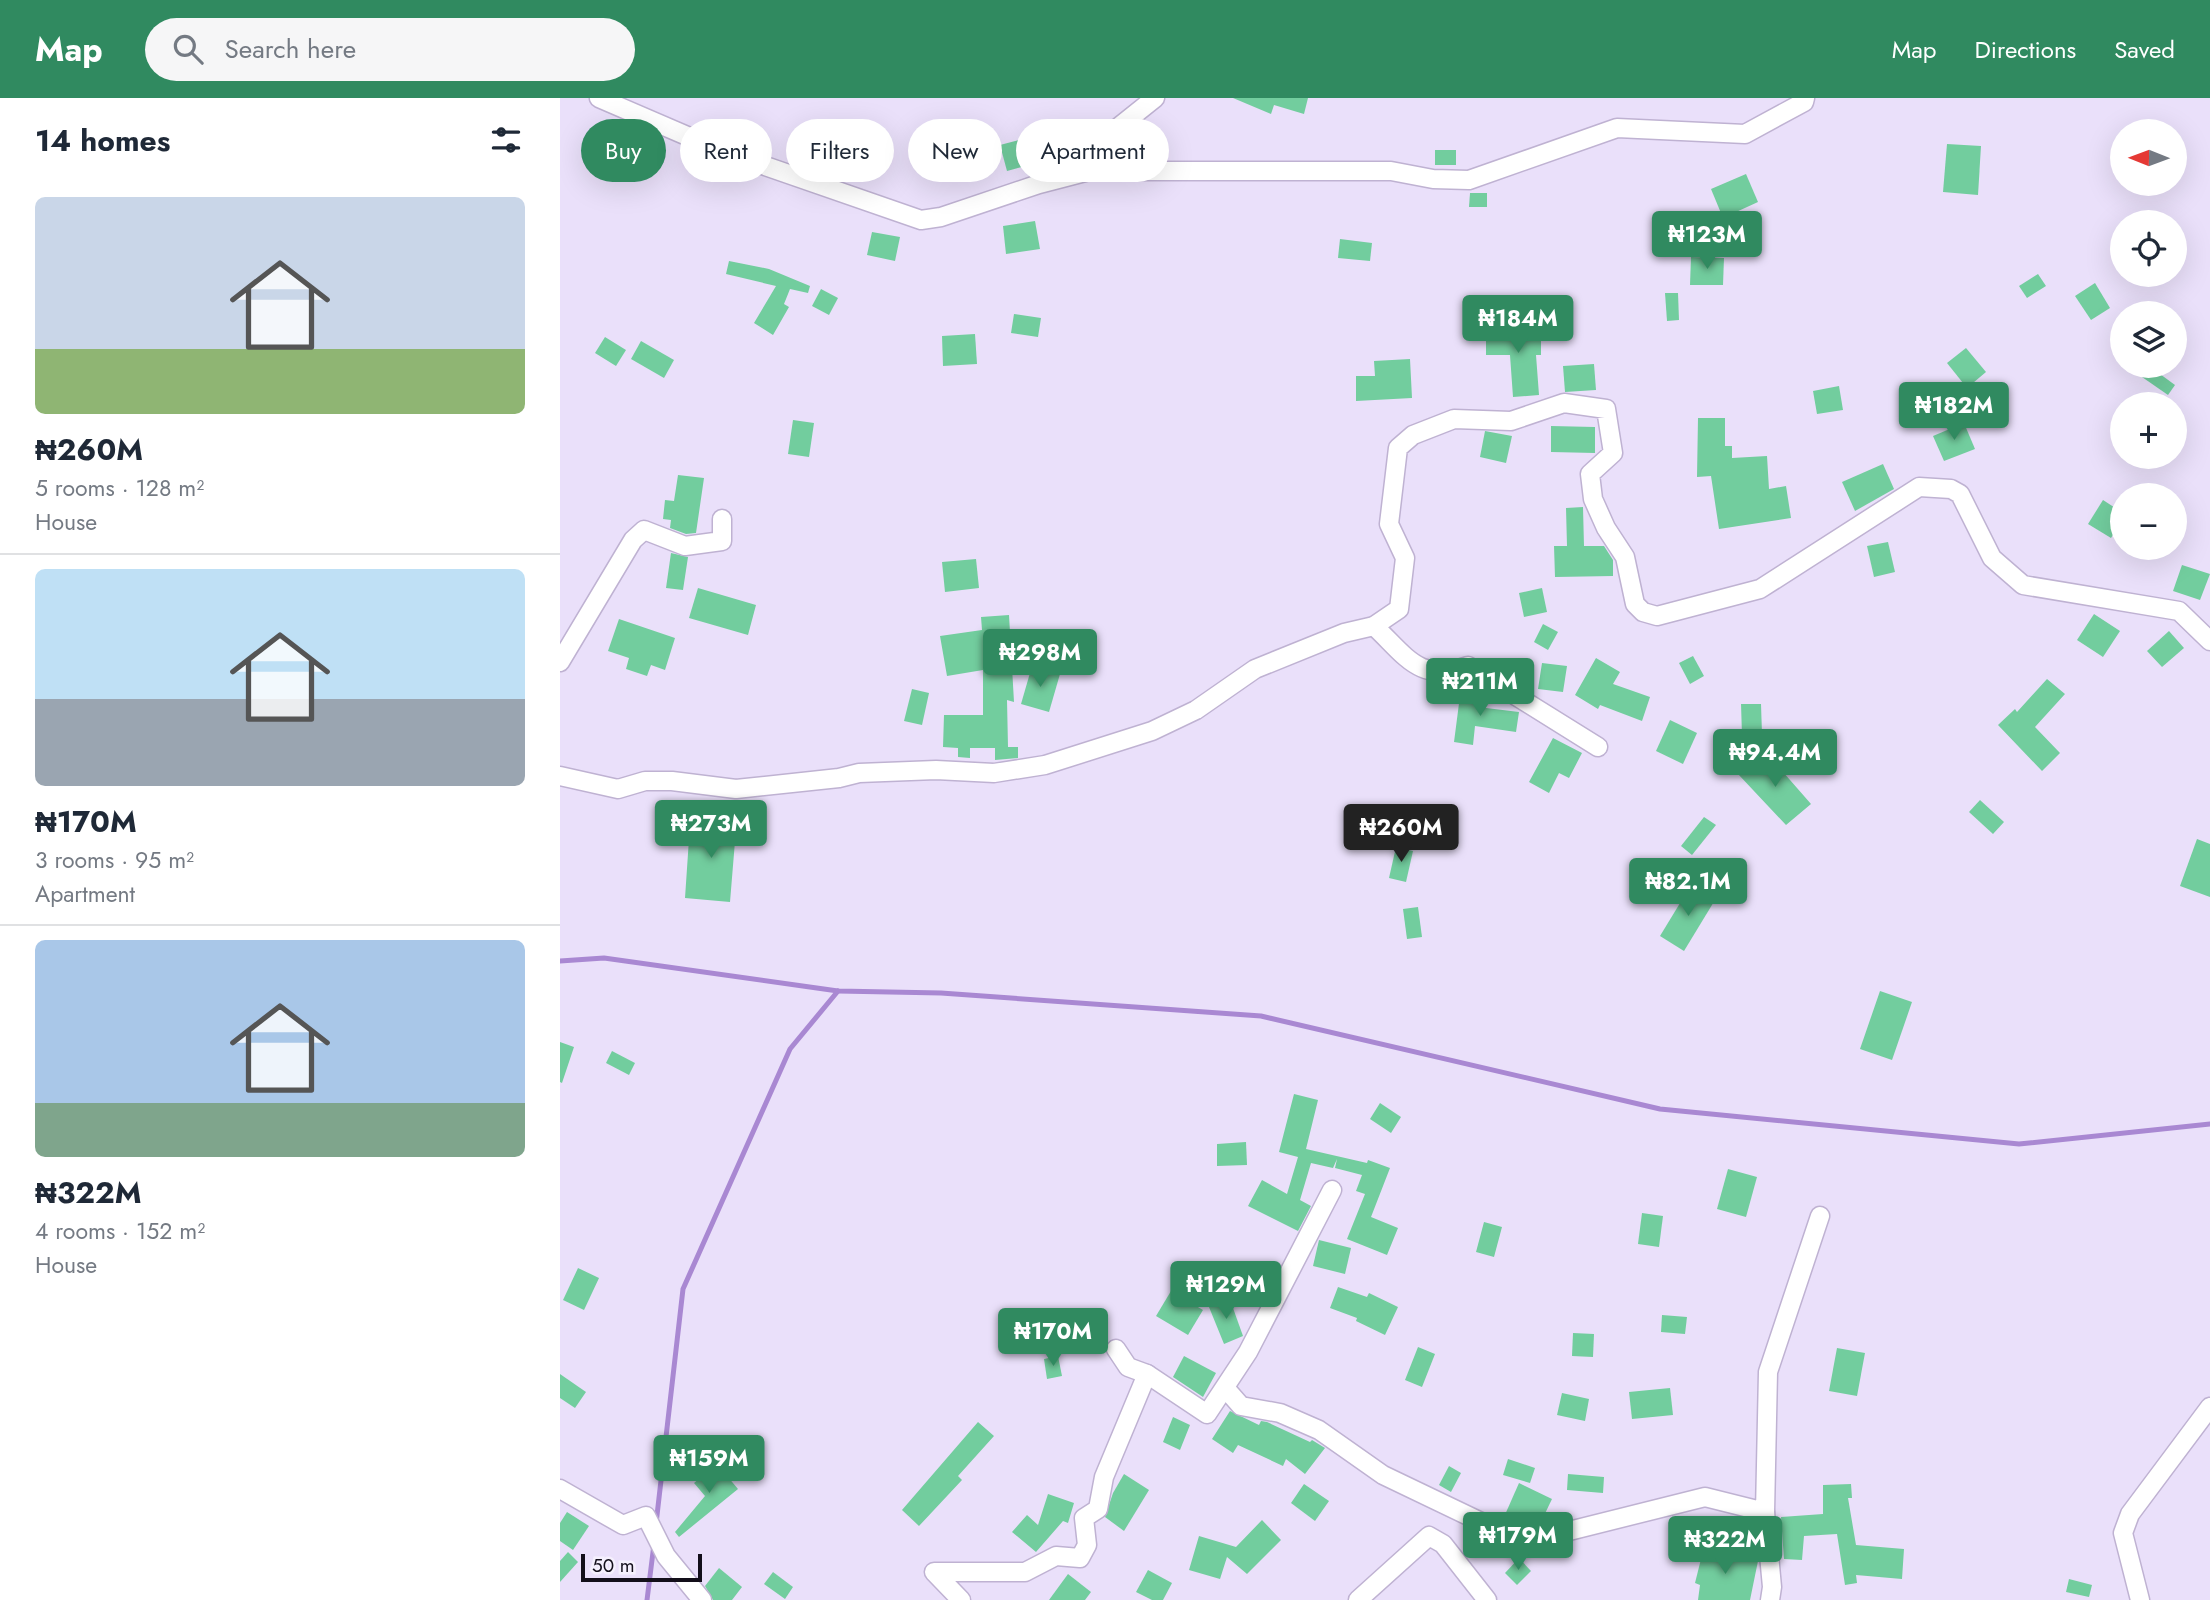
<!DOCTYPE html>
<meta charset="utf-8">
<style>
body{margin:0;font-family:Jost,sans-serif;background:#f6f6f7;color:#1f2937;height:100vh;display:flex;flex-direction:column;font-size:26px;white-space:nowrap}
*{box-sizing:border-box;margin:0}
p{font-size:23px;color:#747a83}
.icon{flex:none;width:38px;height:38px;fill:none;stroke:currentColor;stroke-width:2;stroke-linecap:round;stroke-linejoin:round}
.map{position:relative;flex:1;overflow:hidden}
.side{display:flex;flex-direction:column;background:#fff;width:560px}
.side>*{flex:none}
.guide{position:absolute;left:21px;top:21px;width:665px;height:63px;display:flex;gap:14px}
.needle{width:46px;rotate:271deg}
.tools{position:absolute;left:1550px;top:21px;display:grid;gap:14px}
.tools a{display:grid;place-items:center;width:77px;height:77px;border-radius:50%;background:#fff;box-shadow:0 7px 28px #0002;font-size:35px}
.scale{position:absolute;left:21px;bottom:18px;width:121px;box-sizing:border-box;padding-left:7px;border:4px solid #130f1a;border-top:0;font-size:19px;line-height:24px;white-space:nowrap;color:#130f1a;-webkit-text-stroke:5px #f5f0fd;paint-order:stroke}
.price{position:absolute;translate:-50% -60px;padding:0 16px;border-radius:7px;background:#308a60;color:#fff;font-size:23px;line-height:46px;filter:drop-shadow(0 2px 4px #0008)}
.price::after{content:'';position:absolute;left:50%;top:42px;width:21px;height:16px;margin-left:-10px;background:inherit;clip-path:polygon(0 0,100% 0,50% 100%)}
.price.selected{background:#222;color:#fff}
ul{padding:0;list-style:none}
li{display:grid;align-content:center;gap:14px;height:371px;padding:0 35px}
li+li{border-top:2px solid #e0e1e3}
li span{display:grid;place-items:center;height:217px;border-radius:10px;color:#555}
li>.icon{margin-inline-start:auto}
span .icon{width:126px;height:126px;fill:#fffc;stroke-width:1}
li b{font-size:30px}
h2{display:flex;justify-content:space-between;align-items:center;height:84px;padding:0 35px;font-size:30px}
.chip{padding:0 24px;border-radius:32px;background:#fff;box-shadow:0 7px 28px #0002;font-size:24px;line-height:63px}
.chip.selected{background:#308a60;color:#fff}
header{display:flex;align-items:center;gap:42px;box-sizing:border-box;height:98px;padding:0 35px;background:#308a60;color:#fff}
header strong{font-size:33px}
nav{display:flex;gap:38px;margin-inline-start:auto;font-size:24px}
.search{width:490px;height:63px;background:#f6f6f7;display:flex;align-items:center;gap:18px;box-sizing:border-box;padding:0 24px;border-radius:38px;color:#747a83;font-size:26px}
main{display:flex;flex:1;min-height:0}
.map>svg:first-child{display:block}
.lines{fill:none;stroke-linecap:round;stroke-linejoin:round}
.stream{stroke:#a988d2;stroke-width:5}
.building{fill:#72cd9e}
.minor-casing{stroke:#bfb2d2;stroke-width:21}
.minor{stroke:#fff;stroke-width:18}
</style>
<header>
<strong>Map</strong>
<div class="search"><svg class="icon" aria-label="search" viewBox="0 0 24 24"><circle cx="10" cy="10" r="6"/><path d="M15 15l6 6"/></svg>Search here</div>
<nav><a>Map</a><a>Directions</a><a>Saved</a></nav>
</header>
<main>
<section class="side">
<h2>14 homes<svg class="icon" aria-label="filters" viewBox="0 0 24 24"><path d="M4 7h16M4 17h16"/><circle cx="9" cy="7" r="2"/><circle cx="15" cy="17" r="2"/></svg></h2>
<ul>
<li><span style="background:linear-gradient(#c9d6e8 70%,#8fb573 0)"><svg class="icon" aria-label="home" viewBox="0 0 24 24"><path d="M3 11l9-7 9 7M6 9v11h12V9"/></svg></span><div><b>₦260M</b><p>5 rooms · 128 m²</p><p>House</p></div></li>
<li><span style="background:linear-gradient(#bfe0f5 60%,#9aa5b1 0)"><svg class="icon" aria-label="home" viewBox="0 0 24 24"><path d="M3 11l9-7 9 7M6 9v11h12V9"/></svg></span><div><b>₦170M</b><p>3 rooms · 95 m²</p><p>Apartment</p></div></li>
<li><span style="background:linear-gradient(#a9c7e8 75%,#7fa58c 0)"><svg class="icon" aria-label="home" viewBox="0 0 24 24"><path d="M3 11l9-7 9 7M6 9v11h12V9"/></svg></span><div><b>₦322M</b><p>4 rooms · 152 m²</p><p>House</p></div></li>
</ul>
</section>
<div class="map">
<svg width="1650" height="1502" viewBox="0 0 1650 1502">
<rect width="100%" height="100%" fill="#eae0fa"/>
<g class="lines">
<g class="stream">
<polyline points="0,863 44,860 278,893 381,895 701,918 1100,1011 1459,1046 1650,1026"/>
<polyline points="96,1426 123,1191 230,951 278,893"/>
<polyline points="87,1502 94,1446"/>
</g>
</g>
<g class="building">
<polygon points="673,0 748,0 744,16 714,7 711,16"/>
<polygon points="500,31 506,57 447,73 440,47"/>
<polygon points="1387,46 1421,48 1418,97 1383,94"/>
<rect x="875" y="52" width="21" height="15"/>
<polygon points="1186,76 1198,104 1163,120 1151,91"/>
<polygon points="910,95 927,95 927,109 909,109"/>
<polygon points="475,123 480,151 446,156 443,128"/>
<polygon points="312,134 340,139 335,163 307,157"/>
<polygon points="780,141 812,145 810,163 778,160"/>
<polygon points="1131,159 1164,160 1163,187 1130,187"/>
<polygon points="169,163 209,171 250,188 248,195 230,191 224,206 229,209 213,237 194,225 216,188 166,176"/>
<polygon points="1478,176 1486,188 1467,200 1459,188"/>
<polygon points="1535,185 1550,210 1531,222 1515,198"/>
<polygon points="261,191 278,200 269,217 252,208"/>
<polygon points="1105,195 1118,195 1119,222 1107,223"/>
<polygon points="454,216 481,220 478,239 451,235"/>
<polygon points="981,229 981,257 976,257 979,297 953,299 950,257 926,257 926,230"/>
<polygon points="415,236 417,266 383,268 382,238"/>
<polygon points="45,239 66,252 56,268 35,255"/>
<polygon points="81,243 114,262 104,280 71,261"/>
<polygon points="1406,250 1426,274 1407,290 1387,265"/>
<polygon points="850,261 852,300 796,303 796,278 815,278 814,263"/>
<polygon points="1034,266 1036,292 1005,294 1003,268"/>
<polygon points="1589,268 1615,287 1608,297 1582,279"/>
<polygon points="1279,288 1283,312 1257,316 1253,293"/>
<polygon points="1138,320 1165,320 1165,348 1172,348 1172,360 1207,358 1209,391 1226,388 1231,420 1159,431 1151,378 1137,379"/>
<polygon points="233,322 254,325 249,359 228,356"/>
<polygon points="1404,325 1415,351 1384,363 1373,338"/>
<polygon points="991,328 1035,329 1035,355 991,354"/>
<polygon points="925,333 952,338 946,365 920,359"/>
<polygon points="1323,366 1334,391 1295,413 1282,384"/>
<polygon points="118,377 144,380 136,435 126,436 110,430 111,422 103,421 105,402 114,403"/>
<polygon points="1543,402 1563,415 1563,421 1551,440 1528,426"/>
<polygon points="1023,409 1024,448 1044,448 1053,462 1053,478 995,479 994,448 1007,448 1006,410"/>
<polygon points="1328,444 1335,474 1314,479 1307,448"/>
<polygon points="111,455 128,459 123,492 106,490"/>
<polygon points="416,461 419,490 385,494 382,464"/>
<polygon points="1622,467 1650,476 1640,502 1613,493"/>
<polygon points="138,490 196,507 188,537 129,520"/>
<polygon points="982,490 987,514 964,519 959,495"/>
<polygon points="1534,516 1560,533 1543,559 1517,542"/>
<polygon points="449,517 454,604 447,602 448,649 458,649 458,660 435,662 435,650 410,650 410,660 398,659 398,650 383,649 384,617 423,617 423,572 387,578 380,538 422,532 421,519"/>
<polygon points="59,521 115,540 105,572 91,567 87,578 66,571 69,560 48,553"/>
<polygon points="983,526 998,534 988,552 974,544"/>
<polygon points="1609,533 1624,550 1602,569 1587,553"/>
<polygon points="1133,558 1144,578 1130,586 1119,565"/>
<polygon points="1036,560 1060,574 1053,586 1090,599 1082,623 1040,607 1038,611 1015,597"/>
<polygon points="982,565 1007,568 1003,594 978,591"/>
<polygon points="472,568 500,576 489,614 461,606"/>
<polygon points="1487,581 1505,596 1475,629 1500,655 1482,673 1438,627 1455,611 1457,614"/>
<polygon points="901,590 920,592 918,609 959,614 956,634 915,628 913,647 894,644"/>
<polygon points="352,591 369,595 362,627 344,623"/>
<polygon points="1181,606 1201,606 1202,636 1182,637"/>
<polygon points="1110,622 1137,635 1123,666 1096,653"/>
<polygon points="993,640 1022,655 1009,680 999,675 989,695 969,684"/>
<polygon points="1209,658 1251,706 1226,727 1178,676 1192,664 1196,668"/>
<polygon points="1420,702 1444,724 1433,736 1409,714"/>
<polygon points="145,715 166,716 165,730 176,731 170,804 125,800 130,726 144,727"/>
<polygon points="1144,719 1156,727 1132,757 1121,748"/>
<polygon points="1637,741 1650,746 1650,799 1620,788"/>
<polygon points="836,749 853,753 846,784 829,780"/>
<polygon points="1131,787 1155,802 1124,853 1100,838"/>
<polygon points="858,809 862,839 847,841 843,811"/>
<polygon points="1320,893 1352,904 1332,962 1300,951"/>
<polygon points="0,944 14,949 2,985 0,984"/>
<polygon points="52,953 75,965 69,977 46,965"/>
<polygon points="734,996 758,1002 746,1051 807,1065 808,1062 830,1070 811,1119 838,1130 827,1157 787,1141 805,1096 796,1093 802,1077 775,1070 777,1061 773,1070 751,1065 740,1102 751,1108 738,1133 688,1108 702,1082 727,1096 738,1059 719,1054"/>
<polygon points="820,1005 841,1019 831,1035 810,1021"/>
<polygon points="686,1044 687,1067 657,1068 657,1046"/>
<polygon points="1168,1071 1197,1079 1186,1119 1157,1111"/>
<polygon points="1082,1115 1103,1118 1099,1149 1078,1146"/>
<polygon points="924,1124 942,1129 934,1159 916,1154"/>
<polygon points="759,1142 791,1150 785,1176 753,1168"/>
<polygon points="18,1170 39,1180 24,1212 3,1202"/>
<polygon points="778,1189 807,1199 809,1195 838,1209 825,1237 796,1223 797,1220 770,1210"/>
<polygon points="611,1193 643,1212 628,1237 596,1218"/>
<polygon points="653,1201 673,1210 683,1238 664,1246 649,1209"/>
<polygon points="1102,1217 1127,1219 1125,1236 1101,1234"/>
<polygon points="1013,1235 1034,1236 1033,1259 1012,1258"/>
<polygon points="858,1249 875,1256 862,1289 845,1282"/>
<polygon points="1277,1250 1305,1255 1297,1298 1269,1293"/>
<polygon points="498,1258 502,1278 487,1281 484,1261"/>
<polygon points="624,1258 656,1275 643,1299 613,1279"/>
<polygon points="0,1276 26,1294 15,1310 0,1300"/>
<polygon points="1110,1290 1113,1317 1072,1321 1069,1294"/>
<polygon points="1002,1295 1029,1301 1025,1323 997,1317"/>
<polygon points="670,1313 699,1327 701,1323 707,1324 750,1344 752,1342 765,1350 745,1376 726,1361 723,1368 678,1347 673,1355 652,1341"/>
<polygon points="613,1319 630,1327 620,1352 603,1344"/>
<polygon points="418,1324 434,1338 398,1378 402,1382 359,1428 342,1412"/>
<polygon points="948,1361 975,1370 970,1385 943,1377"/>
<polygon points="157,1366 178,1391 119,1439 115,1434 145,1398 134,1385 140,1380 135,1375 145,1367 150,1372"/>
<polygon points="889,1368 901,1375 891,1394 879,1387"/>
<polygon points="564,1376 589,1392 564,1433 545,1419 553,1395"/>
<polygon points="1008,1376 1044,1379 1043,1395 1007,1392"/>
<polygon points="959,1385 992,1401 979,1428 957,1425 944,1419"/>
<polygon points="744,1386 769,1403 755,1423 731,1405"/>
<polygon points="1291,1386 1292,1400 1288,1400 1296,1447 1344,1451 1342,1481 1296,1477 1297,1485 1285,1487 1277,1436 1244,1438 1242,1462 1224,1461 1221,1419 1263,1416 1263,1387"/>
<polygon points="488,1396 514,1405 508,1425 503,1423 476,1454 452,1434 467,1417 478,1427"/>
<polygon points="7,1414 29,1428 13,1452 0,1443 0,1425"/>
<polygon points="702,1422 721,1442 687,1476 667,1459 660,1481 629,1472 639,1438 676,1449"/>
<polygon points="1144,1449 1198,1463 1190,1502 1138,1502 1140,1487 1135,1485"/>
<polygon points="8,1454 18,1464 0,1484 0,1463"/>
<polygon points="959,1460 971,1473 957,1487 945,1475"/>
<polygon points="159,1470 182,1489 172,1502 153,1502 145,1488"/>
<polygon points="588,1472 612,1485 603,1502 592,1502 576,1494"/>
<polygon points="213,1474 233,1489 225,1501 204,1486"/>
<polygon points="508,1476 531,1494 525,1502 489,1502"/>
<polygon points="1509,1481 1532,1487 1529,1499 1506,1494"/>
</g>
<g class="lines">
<g class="minor-casing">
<g id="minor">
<polyline points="39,0 162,53 361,122 381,119 479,86 529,73 831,73 873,81 909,82 1057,30 1185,36 1244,4 1245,0"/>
<polyline points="529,73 560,28 595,0"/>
<path d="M814,528c33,31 45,57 94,40l130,81"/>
<polyline points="0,564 73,442 84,432 125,448 162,443 162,421"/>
<polyline points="0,678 58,691 85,683 112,683 176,691 279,680 299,675 376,672 434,675 485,667 592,633 636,612 695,571 784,535 814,528 839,511 845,460 829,426 838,350 853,337 894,321 951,323 1004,305 1046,311 1053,355 1030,376 1033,401 1046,430 1065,459 1075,506 1083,514 1097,518 1200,491 1359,389 1391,391 1400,396 1432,460 1463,487 1619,513 1650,543"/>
<polyline points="587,1276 647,1316 688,1254 772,1092"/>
<polyline points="666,1291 681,1308 720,1315 759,1332 823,1377 942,1434 981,1440 1145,1399 1205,1414 1208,1274 1260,1118"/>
<polyline points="0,1391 63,1427 86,1418 106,1458 142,1502"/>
<polyline points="1205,1414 1212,1489 1210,1502"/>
<polyline points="401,1502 374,1474 465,1474 496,1458 520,1460 527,1447 524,1420 538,1411 544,1379 587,1276 568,1269 556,1251"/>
<polyline points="798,1502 869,1438 883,1446 927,1502"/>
<polyline points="1580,1502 1563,1435 1570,1416 1650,1309"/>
</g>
</g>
<use href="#minor" class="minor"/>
</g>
</svg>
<div class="tools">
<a><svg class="needle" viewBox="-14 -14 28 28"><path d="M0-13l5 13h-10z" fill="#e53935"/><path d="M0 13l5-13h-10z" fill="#747a83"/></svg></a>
<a><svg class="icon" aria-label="locate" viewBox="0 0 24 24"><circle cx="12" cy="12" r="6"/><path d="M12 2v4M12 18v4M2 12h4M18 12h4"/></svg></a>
<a><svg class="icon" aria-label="layers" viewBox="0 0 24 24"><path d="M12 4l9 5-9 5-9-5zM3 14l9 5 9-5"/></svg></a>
<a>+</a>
<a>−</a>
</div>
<div class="scale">50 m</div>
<b class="price" style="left:1147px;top:173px">₦123M</b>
<b class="price" style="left:958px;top:257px">₦184M</b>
<b class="price" style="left:1394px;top:344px">₦182M</b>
<b class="price" style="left:480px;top:591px">₦298M</b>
<b class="price" style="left:920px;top:620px">₦211M</b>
<b class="price" style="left:1215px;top:691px">₦94.4M</b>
<b class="price" style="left:151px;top:762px">₦273M</b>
<b class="price selected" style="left:841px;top:766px">₦260M</b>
<b class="price" style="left:1128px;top:820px">₦82.1M</b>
<b class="price" style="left:666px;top:1223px">₦129M</b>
<b class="price" style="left:493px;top:1270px">₦170M</b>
<b class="price" style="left:149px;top:1397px">₦159M</b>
<b class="price" style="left:958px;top:1474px">₦179M</b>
<b class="price" style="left:1165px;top:1478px">₦322M</b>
<div class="guide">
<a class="chip selected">Buy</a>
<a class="chip">Rent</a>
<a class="chip">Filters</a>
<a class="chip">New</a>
<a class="chip">Apartment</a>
</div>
</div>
</main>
